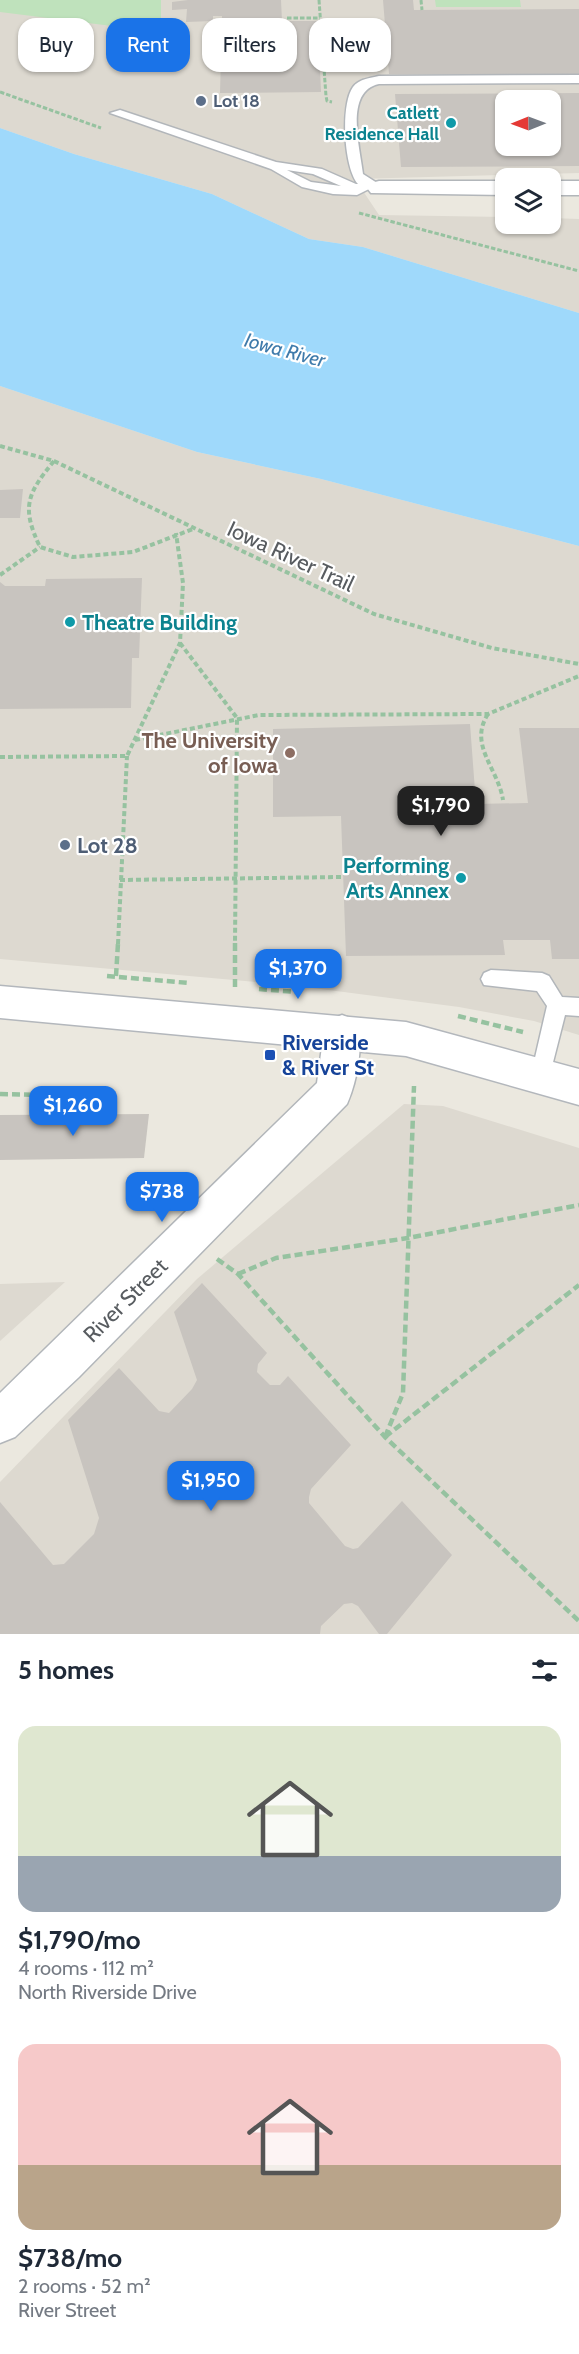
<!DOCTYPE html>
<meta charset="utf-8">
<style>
body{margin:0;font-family:Cabin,sans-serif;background:#f2f2f3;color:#1f2937;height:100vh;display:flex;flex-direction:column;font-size:22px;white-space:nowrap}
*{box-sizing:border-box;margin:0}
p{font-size:20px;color:#747a83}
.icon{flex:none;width:33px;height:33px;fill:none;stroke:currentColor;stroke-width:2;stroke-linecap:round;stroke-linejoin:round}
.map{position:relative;height:1634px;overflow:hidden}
.side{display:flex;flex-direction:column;background:#fff;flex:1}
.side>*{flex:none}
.hud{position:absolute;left:18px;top:18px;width:543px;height:54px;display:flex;gap:12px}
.needle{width:39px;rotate:269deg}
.controls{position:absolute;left:495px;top:90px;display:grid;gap:12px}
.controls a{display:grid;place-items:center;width:66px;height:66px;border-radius:12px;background:#fff;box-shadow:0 2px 4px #0004;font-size:30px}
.price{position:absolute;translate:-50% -51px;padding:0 14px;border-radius:12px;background:#1a73e8;color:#fff;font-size:20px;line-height:39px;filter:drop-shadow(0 2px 3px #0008)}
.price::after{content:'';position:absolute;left:50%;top:36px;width:18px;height:14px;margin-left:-9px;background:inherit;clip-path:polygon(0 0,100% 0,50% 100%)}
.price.current{background:#222;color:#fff}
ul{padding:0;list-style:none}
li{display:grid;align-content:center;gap:12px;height:318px;padding:0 18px}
li span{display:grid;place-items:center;height:186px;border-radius:18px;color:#555}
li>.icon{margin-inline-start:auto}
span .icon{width:108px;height:108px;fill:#fffc;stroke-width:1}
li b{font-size:26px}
h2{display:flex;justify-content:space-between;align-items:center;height:72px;padding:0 18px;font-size:26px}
.chip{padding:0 21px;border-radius:18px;background:#fff;box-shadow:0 2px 4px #0004;font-size:21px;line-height:54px}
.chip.current{background:#1a73e8;color:#fff}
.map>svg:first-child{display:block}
.education{fill:#ddd9d0;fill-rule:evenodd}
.green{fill:#bfe2bc}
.water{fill:#9fd9fb}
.building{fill:#c8c4bf;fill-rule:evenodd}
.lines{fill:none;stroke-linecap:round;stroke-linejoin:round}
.lane-casing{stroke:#b2b6ba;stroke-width:3}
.street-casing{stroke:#b2b6ba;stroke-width:3}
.secondary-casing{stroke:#b3b7bc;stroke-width:3}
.path-far2{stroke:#96c2a0;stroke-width:3;stroke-dasharray:4.5 2;stroke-linecap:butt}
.path-far1{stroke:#96c2a0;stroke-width:4;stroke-dasharray:5 3;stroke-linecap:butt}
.path{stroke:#96c2a0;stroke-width:4.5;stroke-dasharray:8 4;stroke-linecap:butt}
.lane{fill:#fff;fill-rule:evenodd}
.street{fill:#fff;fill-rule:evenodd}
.secondary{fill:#fff;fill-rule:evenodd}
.service-dot{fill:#5c6f8a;stroke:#fff;stroke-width:2}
.culture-dot{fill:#0f9aa8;stroke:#fff;stroke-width:2}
.education-dot{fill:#8d6e63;stroke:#fff;stroke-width:2}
.transit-dot{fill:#1a4fb4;stroke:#fff;stroke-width:2}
.labels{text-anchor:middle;stroke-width:4.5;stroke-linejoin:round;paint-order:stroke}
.far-service-label{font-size:18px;font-weight:bold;fill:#4e5e75;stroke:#fff;text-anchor:start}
.far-culture-label{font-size:18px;font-weight:bold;fill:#0d838f;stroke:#fff;text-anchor:end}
.far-water-label{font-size:20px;font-style:italic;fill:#3f7bab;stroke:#fff}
.street-label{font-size:22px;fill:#585c60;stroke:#fff}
.culture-label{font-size:22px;font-weight:bold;fill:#0d838f;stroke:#fff;text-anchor:start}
.education-label{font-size:22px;font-weight:bold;fill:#785e54;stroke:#fff;text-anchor:end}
.service-label{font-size:22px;font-weight:bold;fill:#4e5e75;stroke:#fff;text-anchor:start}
.transit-label{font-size:22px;font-weight:bold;fill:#164399;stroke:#fff;text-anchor:start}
</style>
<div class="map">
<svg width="579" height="1634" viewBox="0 0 579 1634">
<rect width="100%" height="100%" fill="#ebe8df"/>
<g class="education">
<path d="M0,0h579v173l-224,6 24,36 126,2 1,7h44l1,-6 28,1v94l-216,-66 -54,-8 -97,-45 -138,-40 -74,-26zM506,100h44v46h-44z"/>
<polygon points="0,386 197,452 321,479 579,546 579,1035 534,1021 459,1007 290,985 0,959"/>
<polygon points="404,1104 443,1106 579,1148 579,1634 0,1634 0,1482 197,1279"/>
<polygon points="65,1282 0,1341 0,1284"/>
</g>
<g class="green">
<polygon points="0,0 161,0 161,26 144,30 0,12"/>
<polygon points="435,0 520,0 521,7 436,7"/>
</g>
<polygon class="water" points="0,128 74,154 212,194 309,239 363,247 579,313 579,546 321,479 197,452 0,386"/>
<g class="building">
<polygon points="188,0 281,0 282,21 318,21 321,92 220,93 222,16 213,16 213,21 186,22 187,9 172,10 172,2"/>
<polygon points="383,0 413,0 414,10 579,9 579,74 389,74"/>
<path d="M579,93v73l-178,1 -6,-73zM506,100h44v46h-44z"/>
<polygon points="23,489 20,518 0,518 0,490"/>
<polygon points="142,578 139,658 132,658 131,708 0,709 0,582 5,586 45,586 46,579"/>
<polygon points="470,724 476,804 528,803 519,728 579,728 579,959 552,959 550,940 503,940 505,955 346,956 341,816 273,817 273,729"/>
<polygon points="149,1114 144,1158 0,1160 0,1115"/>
<polygon points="202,1283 267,1353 258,1364 257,1372 270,1385 280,1385 288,1376 351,1445 311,1489 309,1497 309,1503 345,1546 353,1549 358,1548 402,1501 452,1555 387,1634 379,1634 358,1606 352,1603 344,1604 321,1626 320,1634 0,1634 0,1502 53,1565 64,1564 94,1534 99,1518 68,1420 119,1368 159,1411 169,1413 192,1389 197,1380 174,1312"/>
</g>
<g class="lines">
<g class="lane-casing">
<g id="lane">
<path d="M579,75v8l-200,1c-35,7 -19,64 -16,90l22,14 -6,4 -10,-3 -12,6 -24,-1 -31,-7 -31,-18 -161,-56 10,-3 156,52 46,7 34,15h2c-14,-15 -18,-79 -5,-97 6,-8 17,-9 26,-11zM287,170l26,4 28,12 -30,-4z"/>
<polygon points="491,970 542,973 549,976 562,997 579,998 579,1016 565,1015 548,1082 541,1085 534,1082 531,1075 547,1006 537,991 484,985 481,979 484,973"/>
</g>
</g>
<g class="street-casing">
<g id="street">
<polygon points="379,181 506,181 506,195 371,193 367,188 371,183"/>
<rect x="550" y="181" width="29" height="14"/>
<path d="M342,1015l13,5c10,22 2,61 -8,84l-268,273 -64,60 -15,6v-50l317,-310 7,-51 5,-12z"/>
</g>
</g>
<g class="secondary-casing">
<polygon id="secondary" points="0,986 406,1022 579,1069 579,1105 406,1056 0,1018"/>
</g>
<g class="path-far2">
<polyline points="319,0 326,96 327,101 332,102"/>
<polyline points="421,0 422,10"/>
<polyline points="287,18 320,18"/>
<polyline points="0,92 101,128"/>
<polyline points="359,213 579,271"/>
</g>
<g class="path-far1">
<polyline points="0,446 54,461 374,614 492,648 579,664"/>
<path d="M54,461c-27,33 -33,46 -14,86l33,10 60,-5 60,-23"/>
<polyline points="0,575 40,547"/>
<polyline points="180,643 237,718 235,944"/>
<path d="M488,714c-20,31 10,54 15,86"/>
<polyline points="135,740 259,715 488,714 579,676"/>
<polyline points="0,757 127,756 180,643 183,583 176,533"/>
<polyline points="120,880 342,877"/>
<polyline points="118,944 127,756"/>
</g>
<g class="path">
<polyline points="107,976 189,983"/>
<polyline points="116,976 118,943"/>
<polyline points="235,987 235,943"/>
<polyline points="259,989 296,992"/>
<polyline points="458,1016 523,1032"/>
<polyline points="0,1094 101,1096"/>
<polyline points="217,1259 238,1274 385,1437 579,1621"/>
<polyline points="238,1274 276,1258 408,1238 579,1205"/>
<polyline points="385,1437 403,1393 414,1086"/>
<polyline points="385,1437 579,1285"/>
</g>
<use href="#lane" class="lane"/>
<use href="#street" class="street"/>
<use href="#secondary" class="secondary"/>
</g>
<g class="service-dot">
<circle cx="201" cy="101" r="6"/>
<circle cx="65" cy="845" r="6"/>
</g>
<g class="culture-dot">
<circle cx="451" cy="123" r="6"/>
<circle cx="70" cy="622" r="6"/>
<circle cx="461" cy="878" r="6"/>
</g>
<circle class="education-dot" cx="290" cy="753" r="6"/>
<rect class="transit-dot" x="264" y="1049" width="12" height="12" rx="3"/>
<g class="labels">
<g class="far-service-label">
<text x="213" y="107">Lot 18</text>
</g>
<g class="far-culture-label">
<text x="439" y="119">Catlett<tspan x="439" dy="21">Residence Hall</tspan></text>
</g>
<g class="far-water-label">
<text transform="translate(285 350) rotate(15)" y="7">Iowa River</text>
</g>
<g class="street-label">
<text transform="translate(291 556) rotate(25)" y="8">Iowa River Trail</text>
<text transform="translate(125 1300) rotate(-45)" y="8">River Street</text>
</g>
<g class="culture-label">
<text x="82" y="630">Theatre Building</text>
<text x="449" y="873" text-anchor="end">Performing<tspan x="449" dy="25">Arts Annex</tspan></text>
</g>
<g class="education-label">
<text x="278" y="748">The University<tspan x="278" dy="25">of Iowa</tspan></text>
</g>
<g class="service-label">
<text x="77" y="853">Lot 28</text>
</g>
<g class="transit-label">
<text x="282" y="1050">Riverside<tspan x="282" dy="25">&amp; River St</tspan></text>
</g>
</g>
</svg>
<div class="controls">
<a><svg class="needle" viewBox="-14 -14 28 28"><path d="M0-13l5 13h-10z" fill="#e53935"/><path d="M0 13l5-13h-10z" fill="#747a83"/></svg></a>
<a><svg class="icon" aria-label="layers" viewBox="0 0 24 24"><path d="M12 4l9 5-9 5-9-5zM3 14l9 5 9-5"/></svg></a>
</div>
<b class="price current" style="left:441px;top:837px">$1,790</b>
<b class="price" style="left:298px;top:1000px">$1,370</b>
<b class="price" style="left:73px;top:1137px">$1,260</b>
<b class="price" style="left:162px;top:1223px">$738</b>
<b class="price" style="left:211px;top:1512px">$1,950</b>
<div class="hud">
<a class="chip">Buy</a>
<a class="chip current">Rent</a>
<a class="chip">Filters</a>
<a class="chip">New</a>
</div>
</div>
<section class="side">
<h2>5 homes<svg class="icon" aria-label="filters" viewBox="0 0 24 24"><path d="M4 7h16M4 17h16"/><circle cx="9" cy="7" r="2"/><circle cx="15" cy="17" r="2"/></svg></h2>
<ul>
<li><span style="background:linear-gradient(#dfe7d0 70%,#9aa5b1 0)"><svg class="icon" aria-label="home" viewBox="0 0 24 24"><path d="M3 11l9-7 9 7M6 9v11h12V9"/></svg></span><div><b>$1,790/mo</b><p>4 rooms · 112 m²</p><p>North Riverside Drive</p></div></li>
<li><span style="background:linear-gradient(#f6c9c9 65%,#b9a48a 0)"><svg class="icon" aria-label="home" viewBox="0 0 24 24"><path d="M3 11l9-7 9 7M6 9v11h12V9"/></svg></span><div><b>$738/mo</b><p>2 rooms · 52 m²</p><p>River Street</p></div></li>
</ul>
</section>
